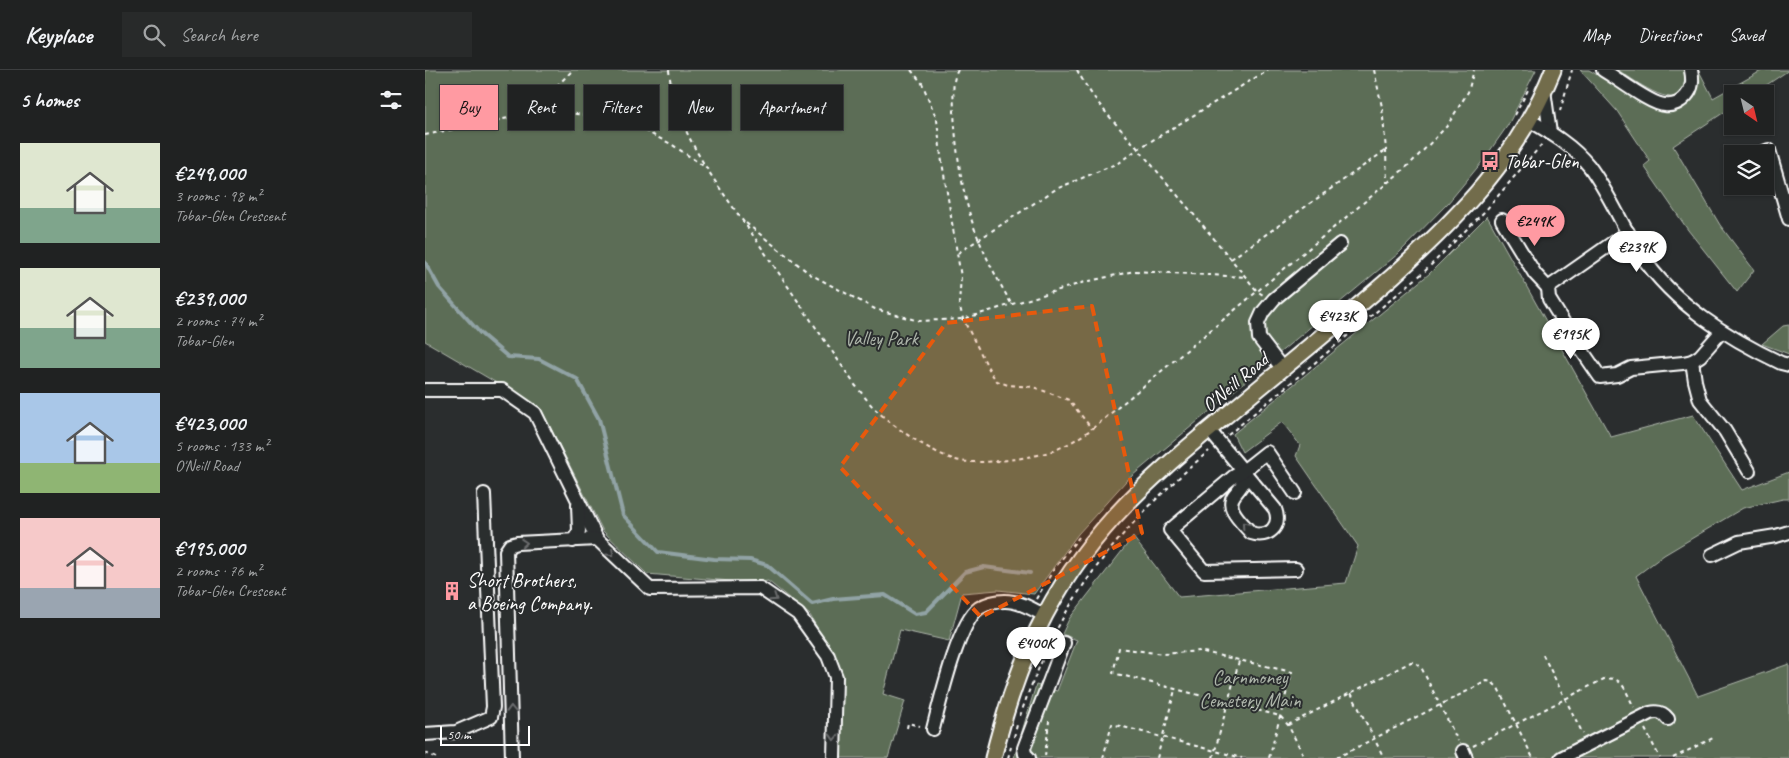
<!DOCTYPE html>
<meta charset="utf-8">
<style>
body{margin:0;font-family:Caveat,sans-serif;background:#282a2a;color:#f1f3f6;height:100vh;display:flex;flex-direction:column;font-size:19px;white-space:nowrap}
*{box-sizing:border-box;margin:0}
p{font-size:16px;color:#a2a4a5}
.icon{flex:none;width:28px;height:28px;fill:none;stroke:currentColor;stroke-width:2;stroke-linecap:round;stroke-linejoin:round}
.map{position:relative;flex:1;overflow:hidden}
.side{display:flex;flex-direction:column;background:#202222;width:425px}
.side>*{flex:none}
.hud{position:absolute;left:15px;top:15px;width:475px;height:45px;display:flex;gap:10px}
.needle{width:32px;rotate:145deg}
.controls{position:absolute;left:1299px;top:15px;display:grid;gap:10px}
.controls a{display:grid;place-items:center;width:50px;height:50px;border-radius:0px;background:#202222;box-shadow:0 1px 4px #0004,0 0 0 1px #3d3f40;font-size:25px}
.scale{position:absolute;left:15px;bottom:12px;width:90px;box-sizing:border-box;padding-left:5px;border:2px solid #fff;border-top:0;font-size:14px;line-height:18px;white-space:nowrap;color:#fff;-webkit-text-stroke:4px #2a2d2e;paint-order:stroke}
.price{position:absolute;translate:-50% -42px;padding:0 11px;border-radius:18px;background:#fff;color:#222;font-size:16px;line-height:32px;filter:drop-shadow(0 1px 2px #0008)}
.price::after{content:'';position:absolute;left:50%;top:30px;width:15px;height:11px;margin-left:-8px;background:inherit;clip-path:polygon(0 0,100% 0,50% 100%)}
.price.active{background:#ff9aa2;color:#111}
ul{padding:0;list-style:none}
li{display:flex;align-items:center;gap:15px;height:125px;padding:0 20px}
li span{display:grid;place-items:center;flex:none;width:140px;height:100px;border-radius:0px;color:#555}
li>.icon{margin-inline-start:auto}
span .icon{width:60px;height:60px;fill:#fffc;stroke-width:1}
li b{font-size:21px}
h2{display:flex;justify-content:space-between;align-items:center;height:60px;padding:0 20px;font-size:21px}
.chip{padding:0 18px;border-radius:0px;background:#202222;box-shadow:0 1px 4px #0004,0 0 0 1px #3d3f40;font-size:18px;line-height:45px}
.chip.active{background:#ff9aa2;color:#111}
header{display:flex;align-items:center;gap:30px;box-sizing:border-box;height:70px;padding:0 25px;background:#202222;border-bottom:1px solid #3d3f40}
header strong{font-size:24px}
nav{display:flex;gap:28px;margin-inline-start:auto;font-size:18px}
.search{width:350px;height:45px;background:#282a2a;display:flex;align-items:center;gap:12px;box-sizing:border-box;padding:0 18px;border-radius:0px;color:#a2a4a5;font-size:19px}
main{display:flex;flex:1;min-height:0}
.map>svg:first-child{display:block}
.green{fill:#5c6d57;stroke:#aeb6ab}
.lines{fill:none;stroke-linecap:round;stroke-linejoin:round}
.stream{stroke:#91a3a5;stroke-width:4}
.minor-casing{stroke:#fff;stroke-width:16}
.major-casing{stroke:#fff;stroke-width:19}
.path{stroke:#fff;stroke-width:2;stroke-dasharray:4 4;stroke-linecap:butt}
.minor{stroke:#2a2d2e;stroke-width:12}
.major{stroke:#726c4b;stroke-width:15}
.oneway{stroke:#6a6c6d}
.marked{fill:#e8590c;fill-opacity:0.2;stroke:#e8590c;stroke-width:4;stroke-dasharray:10 6;stroke-linejoin:round}
.labels{text-anchor:middle;stroke-width:4;stroke-linejoin:round;paint-order:stroke}
.poi-label{font-size:20px;fill:#fff;stroke:#2a2d2e;text-anchor:start}
.park-label{font-size:20px;fill:#aeb6ab;stroke:#2a2d2e}
.street-label{font-size:20px;fill:#fff;stroke:#2a2d2e}
</style>
<header>
<strong>Keyplace</strong>
<div class="search"><svg class="icon" aria-label="search" viewBox="0 0 24 24"><circle cx="10" cy="10" r="6"/><path d="M15 15l6 6"/></svg>Search here</div>
<nav><a>Map</a><a>Directions</a><a>Saved</a></nav>
</header>
<main>
<section class="side">
<h2>5 homes<svg class="icon" aria-label="filters" viewBox="0 0 24 24"><path d="M4 7h16M4 17h16"/><circle cx="9" cy="7" r="2"/><circle cx="15" cy="17" r="2"/></svg></h2>
<ul>
<li><span style="background:linear-gradient(#dfe7d0 65%,#7fa58c 0)"><svg class="icon" aria-label="home" viewBox="0 0 24 24"><path d="M3 11l9-7 9 7M6 9v11h12V9"/></svg></span><div><b>€249,000</b><p>3 rooms · 98 m²</p><p>Tobar-Glen Crescent</p></div></li>
<li><span style="background:linear-gradient(#dfe7d0 60%,#7fa58c 0)"><svg class="icon" aria-label="home" viewBox="0 0 24 24"><path d="M3 11l9-7 9 7M6 9v11h12V9"/></svg></span><div><b>€239,000</b><p>2 rooms · 74 m²</p><p>Tobar-Glen</p></div></li>
<li><span style="background:linear-gradient(#a9c7e8 70%,#8fb573 0)"><svg class="icon" aria-label="home" viewBox="0 0 24 24"><path d="M3 11l9-7 9 7M6 9v11h12V9"/></svg></span><div><b>€423,000</b><p>5 rooms · 133 m²</p><p>O'Neill Road</p></div></li>
<li><span style="background:linear-gradient(#f6c9c9 70%,#9aa5b1 0)"><svg class="icon" aria-label="home" viewBox="0 0 24 24"><path d="M3 11l9-7 9 7M6 9v11h12V9"/></svg></span><div><b>€195,000</b><p>2 rooms · 76 m²</p><p>Tobar-Glen Crescent</p></div></li>
</ul>
</section>
<div class="map">
<svg width="1364" height="688" viewBox="0 0 1364 688">
<rect width="100%" height="100%" fill="#2a2d2e"/>
<filter id="ink" filterUnits="userSpaceOnUse"><feTurbulence type="fractalNoise" baseFrequency=".02" numOctaves="2"/><feDisplacementMap in="SourceGraphic" scale="10" xChannelSelector="R" yChannelSelector="G"/><feConvolveMatrix kernelMatrix="1 2 1 2 8 2 1 2 1" color-interpolation-filters="sRGB"/></filter>
<g filter="url(#ink)">
<g class="green">
<polygon points="0,0 1111,0 1083,55 1057,92 1023,133 974,183 701,411 653,464 609,524 573,520 537,523 524,571 475,560 458,624 480,631 463,688 410,688 418,629 413,596 385,545 343,511 330,513 222,504 178,461 116,339 0,271"/>
<path d="M1155,0h9c19,11 55,37 75,41 24,6 35,-20 35,-40l14,27 50,-28h26l-36,24h-20l-1,13 -59,39 47,79 34,45 -17,22 -49,-62 -44,-64 6,-5 -33,-50z"/>
<path d="M1193,0h66c7,54 -47,12 -66,0z"/>
<polygon points="1062,146 1186,367 1268,345 1317,420 1364,402 1364,429 1358,429 1318,438 1239,485 1211,506 1273,626 1364,594 1364,688 589,688 611,615 632,621 652,570 637,564 644,549 708,467 754,527 921,513 933,476 871,386 875,375 857,352 817,382 808,364 1004,204"/>
<polygon points="1364,255 1364,284 1337,274 1358,256"/>
</g>
<g class="lines">
<polyline class="stream" points="0,192 14,217 55,263 83,287 114,289 152,309 174,349 198,445 233,482 289,489 325,490 342,495 387,534 408,529 460,525 490,544 501,542 540,502 559,497 605,503"/>
<g class="minor-casing">
<g id="minor">
<path d="M1178,0c14,8 48,35 62,35 8,1 16,-3 21,-9 7,-8 7,-16 5,-26"/>
<polyline points="1119,20 1125,63"/>
<path d="M1104,50c22,13 44,26 60,46 21,28 33,61 52,89 34,50 87,83 140,108l8,2"/>
<polyline points="1334,84 1344,80 1364,149"/>
<polyline points="1077,150 1110,204 1123,218"/>
<polyline points="1203,162 1123,218 1124,229 1147,266 1175,307 1192,305 1206,298 1258,293 1267,291 1275,286 1297,261"/>
<polyline points="1267,291 1270,311 1275,330 1300,361 1324,401"/>
<polyline points="857,298 834,268 833,253 838,242 849,229 915,174"/>
<polyline points="0,320 77,320 110,343 172,469 225,519 335,518 373,544 403,586 411,607 409,688"/>
<path d="M784,360l66,79c7,17 -6,30 -24,24 -8,-10 -28,-25 -16,-39 6,-8 9,-10 11,-20"/>
<polyline points="870,423 842,382 818,401 808,407 745,460 779,501 871,499"/>
<polyline points="148,471 154,461 153,435"/>
<polyline points="1287,485 1314,472 1351,466 1364,462"/>
<path d="M508,659c7,-27 25,-106 46,-121 7,-4 18,-7 26,-7 14,0 27,8 39,14"/>
<polyline points="0,664 31,662 66,647 68,637 59,424"/>
<polyline points="1038,681 1041,688"/>
<polyline points="87,688 81,481 85,475 92,473 172,469"/>
<polyline points="604,688 600,684 599,678 639,573"/>
<path d="M1136,688l89,-45c8,-2 13,-1 18,6"/>
</g>
</g>
<g class="major-casing">
<path id="major" d="M568,688c24,-95 55,-168 121,-241 33,-36 70,-67 108,-98 57,-48 115,-94 171,-143 67,-60 126,-120 160,-206"/>
</g>
<g class="path">
<path d="M244,0c6,66 54,121 90,174 32,47 64,94 96,141 7,8 13,17 20,24 18,18 57,44 81,51 21,6 79,-2 99,-10 13,-5 25,-13 37,-21l318,-265 37,-38 21,-34 6,-22"/>
<polyline points="486,0 497,13 512,50 516,86 536,207 534,233 538,249 566,303 572,311 583,315 608,317 644,330 667,359"/>
<path d="M533,0c-7,11 -4,29 -4,42 2,40 9,91 25,128 9,22 21,44 33,65"/>
<path d="M652,0c18,34 38,52 63,81 39,46 79,93 117,140l6,4"/>
<polyline points="949,0 957,37 961,80 962,113"/>
<polyline points="1135,41 1147,0"/>
<polyline points="103,44 148,0"/>
<polyline points="1090,45 1104,18"/>
<polyline points="0,65 103,44 133,42 169,46 210,56 246,74 280,97"/>
<polyline points="321,153 385,204 450,239 494,251 538,249 660,212 709,201 821,207"/>
<polyline points="533,183 631,119 693,93 713,79 843,0"/>
<polyline points="806,189 961,80"/>
<polyline points="803,365 999,202 1061,140 1118,73"/>
<polyline points="611,529 629,499 654,467"/>
<path d="M629,565c35,-71 95,-133 155,-184"/>
<polyline points="1118,585 1158,664"/>
<polyline points="926,623 959,688"/>
<polyline points="595,646 604,621 625,572"/>
<polyline points="863,655 986,592 990,592 996,597 1033,671"/>
<polyline points="482,658 483,653 495,656"/>
<polyline points="1220,659 1235,688"/>
<polyline points="589,667 592,655"/>
<path d="M1048,676l131,-67c19,-4 22,14 30,28"/>
<polyline points="0,683 12,688"/>
<polyline points="620,686 624,651"/>
<polyline points="583,688 586,677"/>
<polyline points="678,688 687,654 817,688"/>
<polyline points="732,688 750,620"/>
<polyline points="788,688 814,591"/>
<polyline points="844,688 867,602 774,581 738,584 694,578 688,603 855,646 863,655 880,688"/>
<polyline points="911,688 1062,611 1067,612 1073,618 1108,688"/>
<polyline points="1248,688 1290,667"/>
</g>
<use href="#minor" class="minor"/>
<use href="#major" class="major"/>
</g>
<defs><path id="oneway-chevron" d="M-2-3.5L2.5 0L-2 3.5" fill="none" stroke-width="1.6" stroke-linecap="round" stroke-linejoin="round" transform="scale(1.25)"/></defs>
<g class="oneway">
<use href="#oneway-chevron" transform="translate(820 455) rotate(-131)"/>
<use href="#oneway-chevron" transform="translate(99 473) rotate(-4)"/>
<use href="#oneway-chevron" transform="translate(186 483) rotate(43)"/>
<use href="#oneway-chevron" transform="translate(349 528) rotate(34)"/>
<use href="#oneway-chevron" transform="translate(86 639) rotate(-92)"/>
<use href="#oneway-chevron" transform="translate(409 667) rotate(92)"/>
</g>
</g>
<path class="marked" d="M667,236l50,227 -161,84 -141,-150 106,-144z"/>
<defs>
<g id="bus-bare" transform="scale(1.5)"><path d="M-5-6H5V4H4V6H2V4H-2V6H-4V4H-5ZM-3.5-4V0h7V-4ZM-3.5 1.2v1.5H-2V1.2ZM2 1.2v1.5H3.5V1.2Z" fill="#ff9aa2" stroke="#2a2d2e" stroke-width="2.5" paint-order="stroke"/></g>
<g id="building-bare" transform="scale(1.5)"><path d="M-4-6H4V6H1V3H-1V6H-4ZM-2.5-4.3h1.7v1.8h-1.7ZM.8-4.3h1.7v1.8H.8ZM-2.5-1h1.7V.8h-1.7ZM.8-1h1.7V.8H.8Z" fill="#ff9aa2" stroke="#2a2d2e" stroke-width="2.5" paint-order="stroke"/></g>
</defs>
<g fill-rule="evenodd">
<use href="#bus-bare" x="1065" y="91"/>
<use href="#building-bare" x="27" y="521"/>
</g>
<g class="labels">
<g class="poi-label">
<text x="1080" y="98">Tobar-Glen</text>
<text x="42" y="517">Short Brothers,<tspan x="42" dy="23">a Boeing Company.</tspan></text>
</g>
<g class="park-label">
<text x="456" y="275">Valley Park</text>
<text x="825" y="614">Carnmoney<tspan x="825" dy="23">Cemetery Main</tspan></text>
</g>
<g class="street-label">
<text transform="translate(810 312) rotate(-40)" y="7">O'Neill Road</text>
</g>
</g>
</svg>
<div class="controls">
<a><svg class="needle" viewBox="-14 -14 28 28"><path d="M0-13l5 13h-10z" fill="#e53935"/><path d="M0 13l5-13h-10z" fill="#a2a4a5"/></svg></a>
<a><svg class="icon" aria-label="layers" viewBox="0 0 24 24"><path d="M12 4l9 5-9 5-9-5zM3 14l9 5 9-5"/></svg></a>
</div>
<div class="scale">50 m</div>
<b class="price active" style="left:1110px;top:177px">€249K</b>
<b class="price" style="left:1212px;top:203px">€239K</b>
<b class="price" style="left:913px;top:272px">€423K</b>
<b class="price" style="left:1146px;top:290px">€195K</b>
<b class="price" style="left:611px;top:599px">€400K</b>
<div class="hud">
<a class="chip active">Buy</a>
<a class="chip">Rent</a>
<a class="chip">Filters</a>
<a class="chip">New</a>
<a class="chip">Apartment</a>
</div>
</div>
</main>
